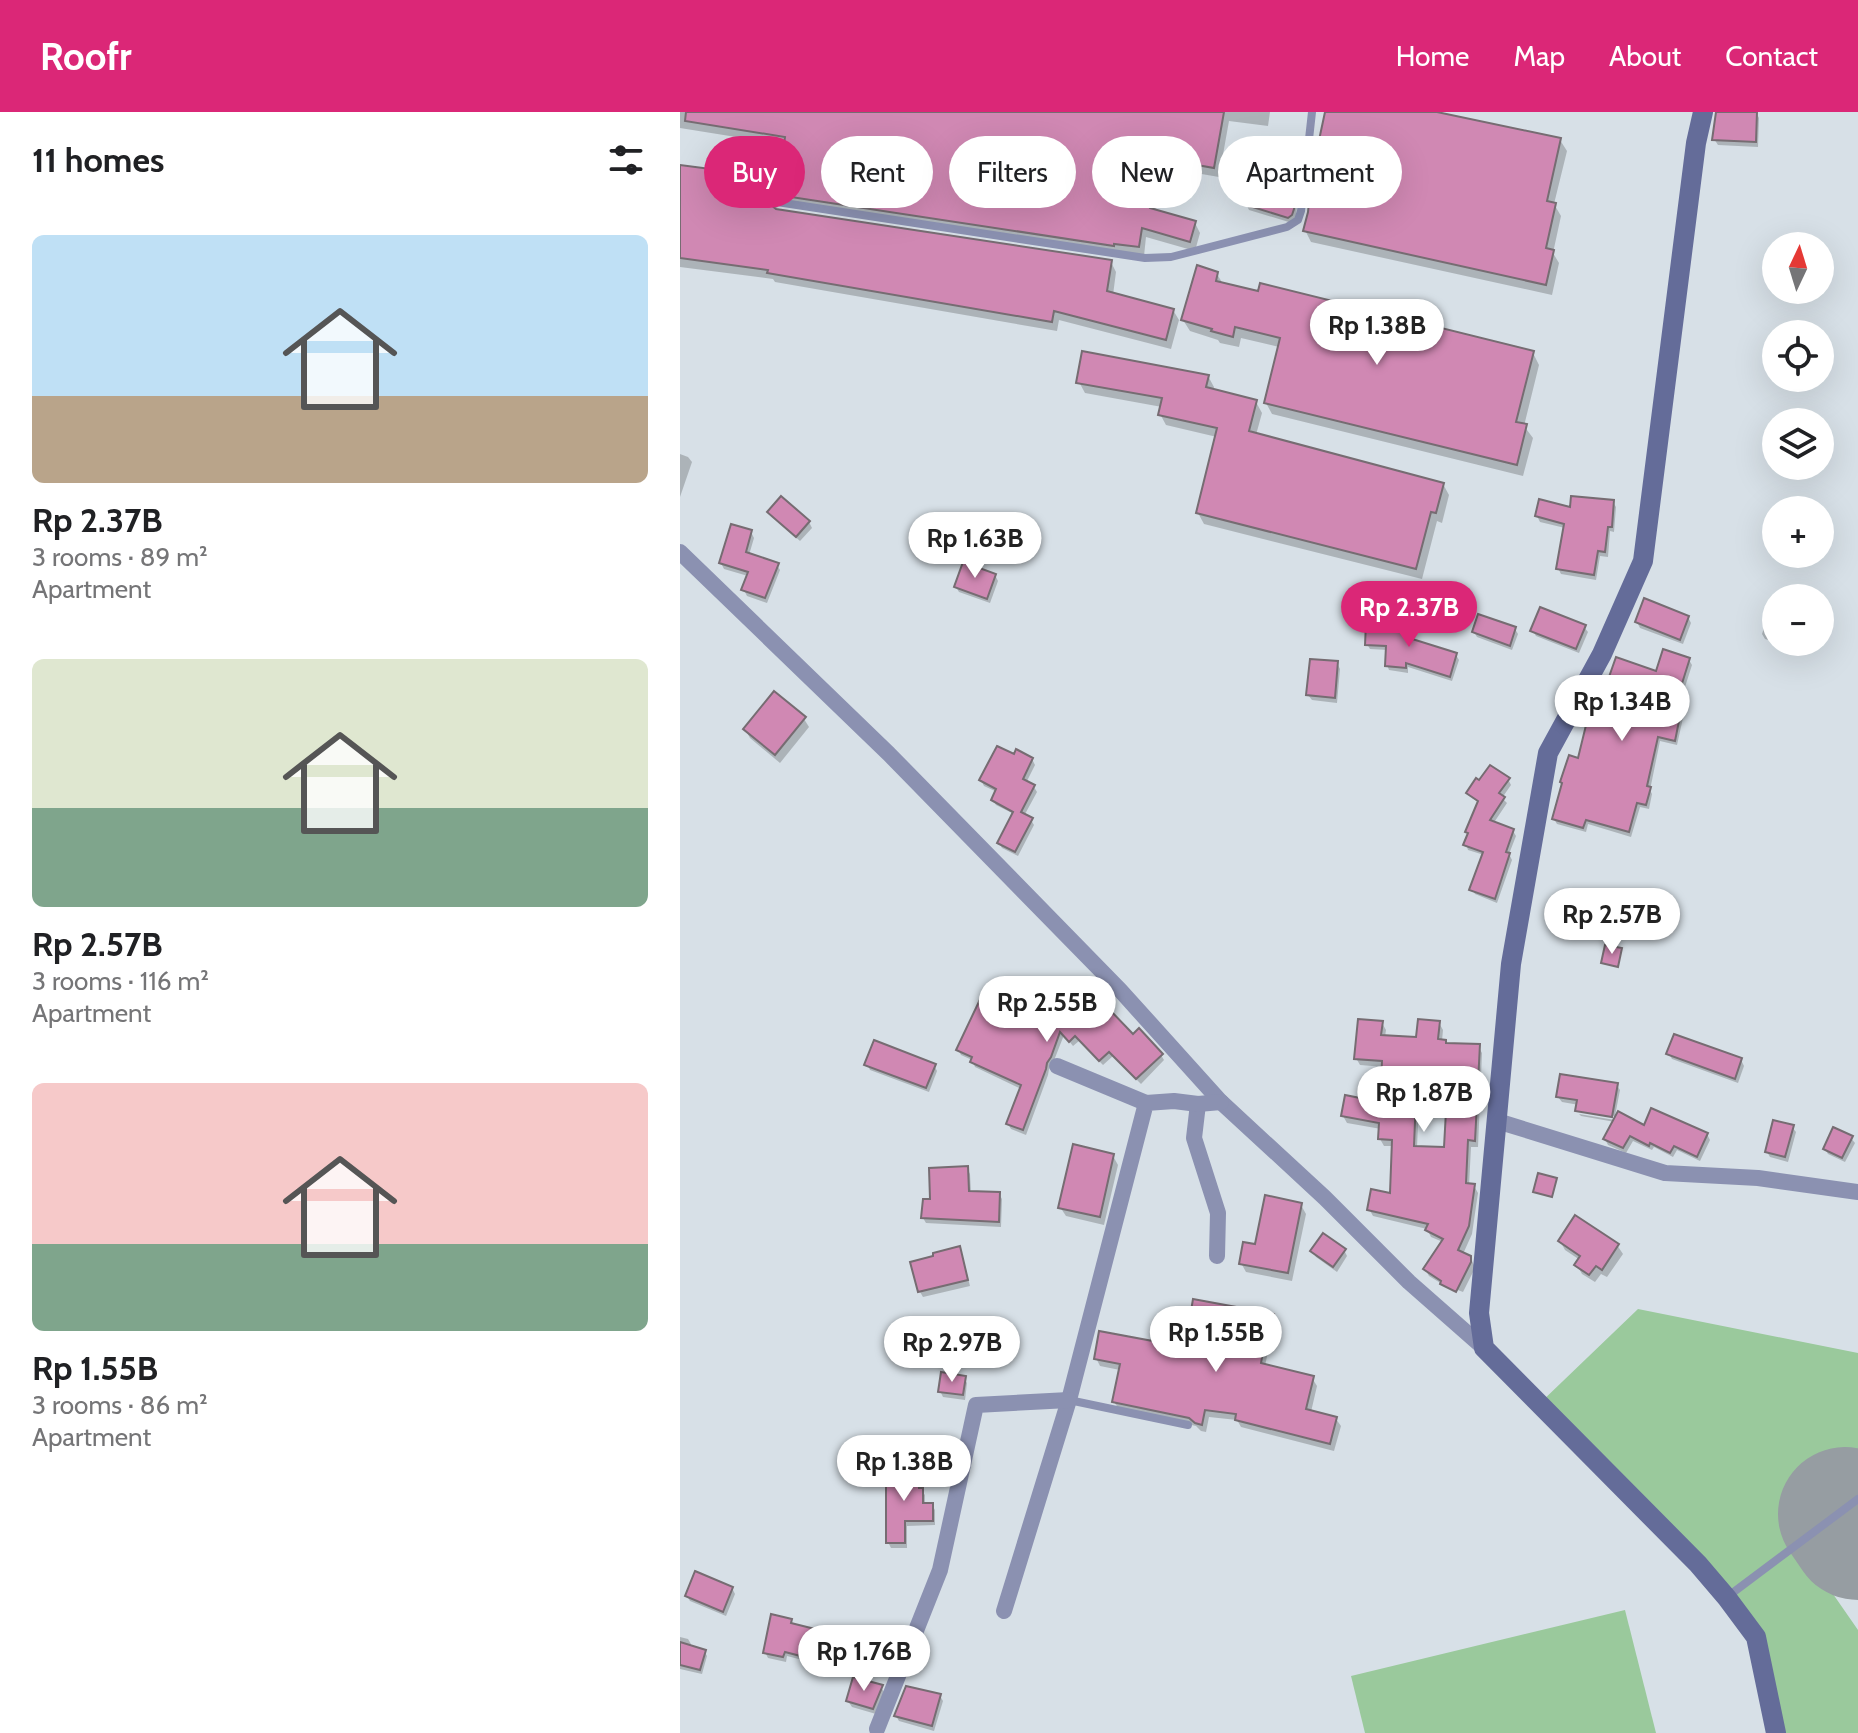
<!DOCTYPE html>
<meta charset="utf-8">
<style>
body{margin:0;font-family:Cabin,sans-serif;background:#f6f6f6;color:#202124;height:100vh;display:flex;flex-direction:column;font-size:30px;white-space:nowrap}
*{box-sizing:border-box;margin:0}
p{font-size:26px;color:#757577}
.icon{flex:none;width:44px;height:44px;fill:none;stroke:currentColor;stroke-width:2;stroke-linecap:round;stroke-linejoin:round}
.map{position:relative;flex:1;overflow:hidden}
.side{display:flex;flex-direction:column;background:#fff;width:680px}
.side>*{flex:none}
.guide{position:absolute;left:24px;top:24px;width:760px;height:72px;display:flex;gap:16px}
.needle{width:52px;rotate:4deg}
.buttons{position:absolute;left:1082px;top:120px;display:grid;gap:16px}
.buttons a{display:grid;place-items:center;width:72px;height:72px;border-radius:50%;background:#fff;box-shadow:0 8px 32px #0002;font-size:40px}
.price{position:absolute;translate:-50% -68px;padding:0 18px;border-radius:28px;background:#fff;color:#222;font-size:26px;line-height:52px;filter:drop-shadow(0 2px 4px #0008)}
.price::after{content:'';position:absolute;left:50%;top:48px;width:24px;height:18px;margin-left:-12px;background:inherit;clip-path:polygon(0 0,100% 0,50% 100%)}
.price.on{background:#db2777;color:#fff}
ul{padding:0;list-style:none}
li{display:grid;align-content:center;gap:16px;height:424px;padding:0 32px}
li span{display:grid;place-items:center;height:248px;border-radius:12px;color:#555}
li>.icon{margin-inline-start:auto}
span .icon{width:144px;height:144px;fill:#fffc;stroke-width:1}
li b{font-size:34px}
h2{display:flex;justify-content:space-between;align-items:center;height:96px;padding:0 32px;font-size:34px}
.chip{padding:0 28px;border-radius:36px;background:#fff;box-shadow:0 8px 32px #0002;font-size:28px;line-height:72px}
.chip.on{background:#db2777;color:#fff}
header{display:flex;align-items:center;gap:48px;box-sizing:border-box;height:112px;padding:0 40px;background:#db2777;color:#fff}
header strong{font-size:38px}
nav{display:flex;gap:44px;margin-inline-start:auto;font-size:28px}
main{display:flex;flex:1;min-height:0}
.map>svg:first-child{display:block}
.green{fill:#9ac99c}
.shadow{fill:#0003;fill-rule:evenodd}
.lines{fill:none;stroke-linecap:round;stroke-linejoin:round}
.runway{stroke:#969da2;stroke-width:134}
.building{fill:#d088b3;stroke:#766c72;stroke-width:2;fill-rule:evenodd}
.lane{stroke:#8b91b1;stroke-width:8}
.street{stroke:#8b91b1;stroke-width:16}
.secondary{stroke:#646c99;stroke-width:20}
</style>
<header>
<strong>Roofr</strong>
<nav><a>Home</a><a>Map</a><a>About</a><a>Contact</a></nav>
</header>
<main>
<section class="side">
<h2>11 homes<svg class="icon" aria-label="filters" viewBox="0 0 24 24"><path d="M4 7h16M4 17h16"/><circle cx="9" cy="7" r="2"/><circle cx="15" cy="17" r="2"/></svg></h2>
<ul>
<li><span style="background:linear-gradient(#bfe0f5 65%,#b9a48a 0)"><svg class="icon" aria-label="home" viewBox="0 0 24 24"><path d="M3 11l9-7 9 7M6 9v11h12V9"/></svg></span><div><b>Rp 2.37B</b><p>3 rooms · 89 m²</p><p>Apartment</p></div></li>
<li><span style="background:linear-gradient(#dfe7d0 60%,#7fa58c 0)"><svg class="icon" aria-label="home" viewBox="0 0 24 24"><path d="M3 11l9-7 9 7M6 9v11h12V9"/></svg></span><div><b>Rp 2.57B</b><p>3 rooms · 116 m²</p><p>Apartment</p></div></li>
<li><span style="background:linear-gradient(#f6c9c9 65%,#7fa58c 0)"><svg class="icon" aria-label="home" viewBox="0 0 24 24"><path d="M3 11l9-7 9 7M6 9v11h12V9"/></svg></span><div><b>Rp 1.55B</b><p>3 rooms · 86 m²</p><p>Apartment</p></div></li>
</ul>
</section>
<div class="map">
<svg width="1178" height="1621" viewBox="0 0 1178 1621">
<rect width="100%" height="100%" fill="#d7e0e7"/>
<g class="green">
<polygon points="958,1197 1178,1241 1178,1392 1119,1433 1178,1518 1178,1621 1093,1621 1066,1505 858,1293"/>
<polygon points="945,1498 976,1621 685,1621 671,1564"/>
</g>
<g class="shadow">
<polygon points="0,0 590,0 588,14 549,9 539,65 504,59 502,75 479,72 475,100 515,111 520,121 515,139 466,125 464,144 99,93 95,99 431,150 436,160 433,183 493,198 499,208 491,237 379,208 377,219 95,170 93,167 0,155 0,55 101,68 106,33 0,16"/>
<polygon points="647,0 746,0 880,28 887,39 874,92 881,104 873,141 879,151 872,183 631,130 625,118"/>
<polygon points="1037,0 1076,0 1079,6 1078,35 1038,33 1034,27"/>
<polygon points="617,62 620,67 616,104 612,111 569,98 566,92"/>
<polygon points="537,162 543,172 853,241 859,253 844,314 853,326 843,364 592,302 586,291 599,235 561,226 559,235 540,231 538,228 510,219 503,208"/>
<polygon points="528,264 534,275 533,279 576,290 582,301 576,323 763,372 769,383 762,411 757,409 742,467 524,412 518,401 537,325 486,313 480,302 482,295 405,281 399,270"/>
<polygon points="0,342 8,345 12,350 0,385"/>
<polygon points="933,390 936,395 934,420 930,419 928,445 920,444 916,468 881,462 878,456 885,416 860,410 857,404"/>
<polygon points="90,400 129,410 132,416 120,429 93,405"/>
<polygon points="71,420 74,426 69,443 97,453 100,458 87,491 67,484 64,478 68,464 44,457 41,451"/>
<polygon points="315,463 318,469 310,491 279,480 276,475"/>
<polygon points="1093,488 1096,489 1096,530 1122,530 1120,538 1085,527 1082,522"/>
<polygon points="1008,505 1011,511 1003,532 960,516 957,510"/>
<polygon points="728,515 731,520 730,528 776,543 779,548 772,569 728,555 728,561 709,558 707,553 708,538 690,537 687,532"/>
<polygon points="904,515 908,520 899,541 856,524 853,519"/>
<polygon points="835,517 838,522 832,538 797,525 794,520"/>
<polygon points="1009,548 1012,553 997,600 1000,600 1003,606 997,633 980,629 970,678 972,682 969,697 960,695 951,725 908,712 906,720 877,712 874,707 900,649 909,610 906,604 924,585"/>
<polygon points="657,551 660,557 657,591 632,588 628,583"/>
<polygon points="124,607 129,615 100,651 70,626 65,617"/>
<polygon points="335,645 352,647 355,653 346,671 354,675 357,680 344,704 351,708 354,713 338,744 322,736 319,731 334,702 316,693 313,688 317,680 304,674 301,668"/>
<polygon points="828,667 831,673 822,686 827,691 813,712 833,719 836,724 829,742 832,748 817,791 795,782 792,777 804,743 788,738 786,732 799,691 792,686 789,681"/>
<polygon points="417,881 429,895 432,901 431,902 453,925 481,943 484,948 461,972 433,944 423,953 399,929 393,934 384,923 373,951 369,957 368,963 346,1023 331,1017 328,1012 341,977 295,955 292,948 281,943 278,937 377,916"/>
<path d="M702,911l4,7 -1,7 33,2 21,-16 4,7 -1,11 5,4 31,1 4,7 -4,94h-7l-2,39h5l4,7 -6,41 -9,20 7,3 4,8v5l-11,22 -21,-8 -13,-8 -4,-7 18,-27 -12,-5 -4,-8 -54,-13 -4,-7 23,-13 2,-50h-10l-4,-7 1,-10 -34,-6 -4,-7 39,-12 2,-37 -24,-2 -4,-7zM740,966l29,3 -3,68 -29,-1z"/>
<polygon points="989,942 1061,948 1064,954 1058,971 992,947"/>
<polygon points="187,952 254,953 257,959 249,980 190,958"/>
<polygon points="936,972 940,978 935,1004 898,998 898,1001 898,999 899,993 882,990 878,985"/>
<polygon points="899,1002 935,1008 964,1016 1027,1022 1030,1028 1020,1049 997,1038 993,1045 974,1035 972,1038 953,1029 946,1041 928,1033 925,1027 935,1010 901,1004"/>
<polygon points="1112,1015 1116,1020 1108,1050 1090,1045 1087,1040"/>
<polygon points="1171,1026 1175,1031 1165,1050 1148,1042 1145,1037"/>
<polygon points="433,1044 438,1053 424,1113 386,1104 380,1095"/>
<polygon points="287,1056 290,1062 291,1081 319,1082 322,1087 321,1115 246,1111 243,1106 252,1089"/>
<polygon points="621,1093 626,1102 612,1169 566,1160 561,1151 576,1134"/>
<polygon points="880,1129 937,1133 943,1142 927,1165 921,1162 915,1170 902,1162 897,1153 900,1148 885,1138"/>
<polygon points="664,1138 667,1144 657,1160 636,1145 632,1139"/>
<polygon points="282,1142 290,1174 243,1185 240,1180"/>
<polygon points="592,1204 597,1212 594,1230 590,1230 585,1254 632,1266 637,1274 631,1300 656,1307 661,1314 654,1339 561,1315 557,1308 529,1305 526,1320 521,1319 516,1314 439,1297 434,1290 440,1258 420,1254 416,1246 506,1237"/>
<polygon points="284,1266 287,1271 285,1288 263,1285 260,1279"/>
<polygon points="238,1360 241,1365 241,1378 245,1383 245,1393 252,1393 255,1398 255,1413 227,1414 227,1436 211,1436 208,1430"/>
<polygon points="52,1476 55,1482 46,1504 10,1489 7,1484"/>
<polygon points="111,1509 114,1514 138,1520 141,1525 134,1551 107,1544 106,1550 88,1546 85,1540"/>
<polygon points="0,1525 8,1527 11,1532 10,1535 24,1539 27,1544 22,1562 0,1557"/>
<polygon points="201,1575 204,1580 196,1602 172,1595 168,1589"/>
<polygon points="260,1584 263,1589 254,1619 219,1609 216,1604"/>
</g>
<g class="lines">
<polyline class="runway" points="1165,1402 1178,1421"/>
</g>
<g class="building">
<polygon points="6,0 544,0 534,56 500,50 497,66 474,63 470,96 516,109 510,130 462,116 459,135 434,132 434,134 98,83 94,84 90,88 91,93 96,97 432,148 427,179 494,197 486,228 374,199 372,210 87,161 88,158 0,146 0,53 99,66 105,25 5,9"/>
<polygon points="645,0 757,0 881,26 867,89 876,91 866,136 874,138 866,173 623,119 628,100 632,61"/>
<polygon points="1036,0 1077,0 1076,30 1032,28"/>
<polygon points="577,48 618,60 614,97 612,103 608,106 563,92"/>
<polygon points="517,153 538,160 536,169 578,179 580,171 854,239 836,310 847,312 837,353 584,291 600,226 555,215 553,225 531,219 532,217 501,208"/>
<polygon points="402,239 529,263 526,275 577,288 569,319 764,371 756,401 751,400 736,457 516,401 537,316 478,303 482,286 396,271"/>
<polygon points="101,384 130,409 116,425 87,400"/>
<polygon points="891,384 934,388 932,415 928,415 925,440 918,439 914,463 876,457 884,412 855,404 859,387 890,395"/>
<polygon points="51,412 72,418 66,440 99,451 85,486 61,478 68,460 39,451"/>
<polygon points="283,450 316,462 307,487 274,475"/>
<polygon points="964,486 1009,504 1000,528 955,510"/>
<polygon points="860,495 906,513 896,537 850,519"/>
<polygon points="798,502 836,515 830,534 792,520"/>
<polygon points="686,511 729,513 729,526 777,541 770,565 726,551 726,556 705,554 706,534 685,533"/>
<polygon points="983,537 1010,546 994,597 1001,599 995,629 978,625 967,674 971,675 966,693 957,691 949,720 906,708 903,716 872,707 882,671 880,670 889,643 898,646 908,605 904,604 904,602 916,581 923,582 936,545 976,559"/>
<polygon points="630,547 658,549 655,586 626,583"/>
<polygon points="94,579 126,605 95,643 63,617"/>
<polygon points="317,634 334,642 336,637 353,646 343,667 355,673 341,700 353,706 335,740 317,731 333,700 311,688 316,677 299,668"/>
<polygon points="810,653 830,666 819,681 825,685 810,708 834,717 826,740 830,741 815,787 789,778 803,740 783,733 788,721 785,720 798,689 786,681 796,666 799,668"/>
<polygon points="925,833 942,836 938,855 921,851"/>
<polygon points="304,879 319,886 318,887 376,914 418,879 431,894 428,896 453,922 459,916 483,942 456,967 429,940 419,949 395,924 389,930 380,920 371,945 367,951 366,957 343,1018 326,1012 341,973 290,950 292,945 276,938"/>
<path d="M678,907l25,2 -2,14 35,2 2,-18 22,2 -2,18 8,1v3l34,1 -5,97 -7,-1 -2,43 9,1 -6,42 -11,24 13,6v6l-15,30 -16,-8 1,-3 -18,-12 20,-30 -18,-9 3,-6 -61,-14 4,-21 19,4 2,-53 -14,-1 1,-16 -38,-7 4,-21 35,7 2,-41 -28,-2zM737,960l31,3 -4,72 -30,-1z"/>
<polygon points="994,922 1062,946 1055,967 986,942"/>
<polygon points="194,928 256,952 246,976 184,953"/>
<polygon points="880,962 938,971 932,1005 895,999 897,988 876,985"/>
<polygon points="971,996 1028,1021 1017,1045 994,1034 990,1041 970,1031 969,1034 950,1024 943,1036 923,1027 938,999 964,1013"/>
<polygon points="1093,1008 1114,1013 1105,1045 1085,1040"/>
<polygon points="1153,1015 1173,1024 1162,1046 1143,1037"/>
<polygon points="393,1032 434,1042 420,1105 378,1096"/>
<polygon points="288,1054 289,1079 320,1080 319,1110 241,1106 243,1087 250,1087 249,1056"/>
<polygon points="858,1061 877,1066 872,1085 853,1080"/>
<polygon points="585,1083 622,1091 608,1161 559,1152 563,1130 575,1132"/>
<polygon points="895,1103 939,1132 922,1158 916,1154 909,1163 894,1153 900,1144 878,1129"/>
<polygon points="643,1121 666,1137 653,1155 630,1139"/>
<polygon points="280,1134 288,1168 238,1180 230,1150 253,1144 253,1141"/>
<polygon points="513,1187 594,1202 590,1223 586,1223 581,1251 634,1264 626,1297 657,1305 650,1332 555,1308 556,1302 525,1298 522,1313 515,1311 509,1306 432,1290 440,1252 414,1247 419,1219 505,1235"/>
<polygon points="261,1260 286,1264 283,1283 258,1280"/>
<polygon points="205,1356 239,1358 239,1376 243,1376 243,1391 253,1391 253,1409 225,1409 225,1431 206,1431 206,1373 204,1373"/>
<polygon points="15,1459 53,1475 43,1500 5,1484"/>
<polygon points="91,1502 112,1507 111,1511 139,1518 132,1547 105,1540 103,1545 83,1541"/>
<polygon points="0,1530 26,1538 20,1558 0,1553"/>
<polygon points="173,1565 203,1573 193,1597 166,1589"/>
<polygon points="226,1574 261,1582 252,1614 214,1604"/>
</g>
<g class="lines">
<g class="lane">
<polyline points="97,90 465,146 491,145 607,115 618,108 621,99 632,0"/>
<polyline points="389,1288 508,1313"/>
<polyline points="1047,1485 1178,1387"/>
</g>
<g class="street">
<polyline points="0,440 209,642 440,878 541,990 645,1086 729,1170 804,1236"/>
<polyline points="377,954 466,991"/>
<polyline points="518,992 514,1026 538,1101 537,1144"/>
<polyline points="817,1009 985,1061 1078,1066 1178,1080"/>
<polyline points="324,1499 389,1288 466,991 494,989 518,992 541,990"/>
<polyline points="197,1617 260,1458 296,1293 389,1288"/>
</g>
<polyline class="secondary" points="1023,0 1016,31 963,449 922,542 868,641 831,852 799,1201 804,1236 1018,1452 1047,1486 1076,1525 1096,1621"/>
</g>
</svg>
<div class="buttons">
<a><svg class="needle" viewBox="-14 -14 28 28"><path d="M0-13l5 13h-10z" fill="#e53935"/><path d="M0 13l5-13h-10z" fill="#757577"/></svg></a>
<a><svg class="icon" aria-label="locate" viewBox="0 0 24 24"><circle cx="12" cy="12" r="6"/><path d="M12 2v4M12 18v4M2 12h4M18 12h4"/></svg></a>
<a><svg class="icon" aria-label="layers" viewBox="0 0 24 24"><path d="M12 4l9 5-9 5-9-5zM3 14l9 5 9-5"/></svg></a>
<a>+</a>
<a>−</a>
</div>
<b class="price" style="left:697px;top:255px">Rp 1.38B</b>
<b class="price" style="left:295px;top:468px">Rp 1.63B</b>
<b class="price on" style="left:729px;top:537px">Rp 2.37B</b>
<b class="price" style="left:942px;top:631px">Rp 1.34B</b>
<b class="price" style="left:932px;top:844px">Rp 2.57B</b>
<b class="price" style="left:367px;top:932px">Rp 2.55B</b>
<b class="price" style="left:744px;top:1022px">Rp 1.87B</b>
<b class="price" style="left:536px;top:1262px">Rp 1.55B</b>
<b class="price" style="left:272px;top:1272px">Rp 2.97B</b>
<b class="price" style="left:224px;top:1391px">Rp 1.38B</b>
<b class="price" style="left:184px;top:1581px">Rp 1.76B</b>
<div class="guide">
<a class="chip on">Buy</a>
<a class="chip">Rent</a>
<a class="chip">Filters</a>
<a class="chip">New</a>
<a class="chip">Apartment</a>
</div>
</div>
</main>
